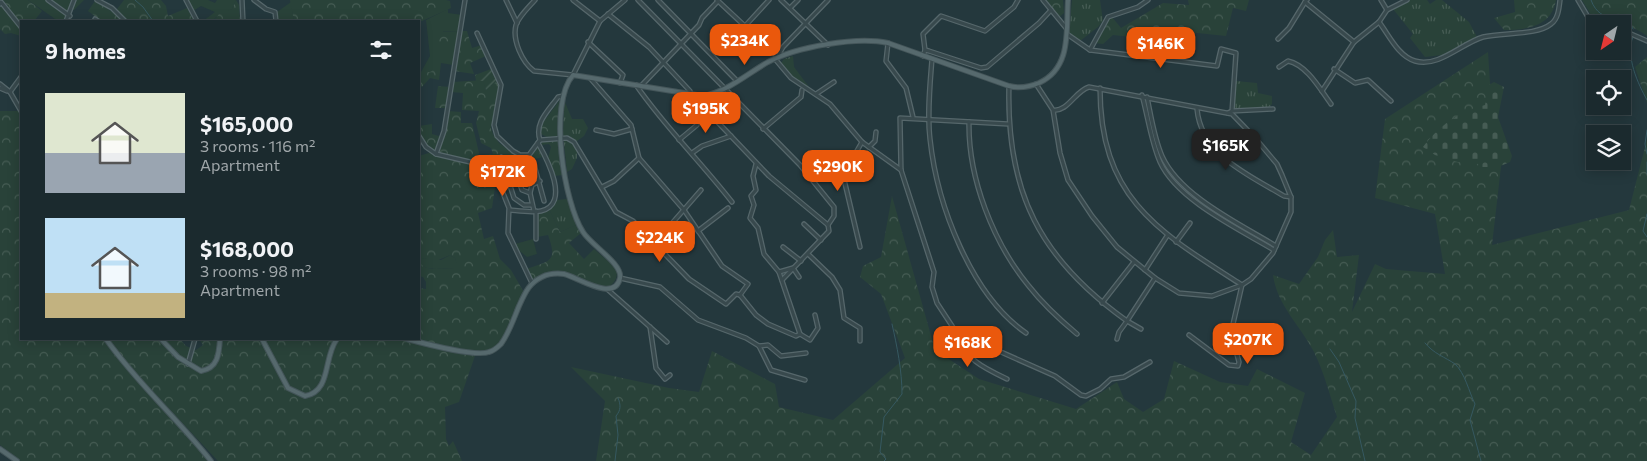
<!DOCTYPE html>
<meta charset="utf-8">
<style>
body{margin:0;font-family:Commissioner,sans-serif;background:#243236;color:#f1f3f6;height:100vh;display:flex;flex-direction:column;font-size:19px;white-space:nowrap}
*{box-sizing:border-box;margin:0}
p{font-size:16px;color:#a0a7aa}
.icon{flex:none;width:28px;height:28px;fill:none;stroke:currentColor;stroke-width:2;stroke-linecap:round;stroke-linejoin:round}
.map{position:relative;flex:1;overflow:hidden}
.drawer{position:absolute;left:20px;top:20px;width:400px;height:320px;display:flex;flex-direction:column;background:#1b2a2e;border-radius:0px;box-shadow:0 2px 12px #0003,0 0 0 1px #39464a}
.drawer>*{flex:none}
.needle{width:32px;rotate:215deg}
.fabs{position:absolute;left:1586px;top:15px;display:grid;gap:10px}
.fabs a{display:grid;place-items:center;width:45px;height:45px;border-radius:0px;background:#1b2a2e;box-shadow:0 2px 12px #0003,0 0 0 1px #39464a;font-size:25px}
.price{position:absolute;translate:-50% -42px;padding:0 11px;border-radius:10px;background:#ea580c;color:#fff;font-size:16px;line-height:32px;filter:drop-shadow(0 1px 2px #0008)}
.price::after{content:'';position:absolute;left:50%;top:30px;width:15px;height:11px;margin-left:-8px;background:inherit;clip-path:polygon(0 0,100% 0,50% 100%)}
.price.active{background:#222;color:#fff}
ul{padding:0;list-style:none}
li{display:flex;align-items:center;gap:15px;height:125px;padding:0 25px}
li span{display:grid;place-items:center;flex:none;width:140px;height:100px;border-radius:0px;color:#555}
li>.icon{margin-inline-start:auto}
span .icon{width:60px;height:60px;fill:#fffc;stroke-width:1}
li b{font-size:21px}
h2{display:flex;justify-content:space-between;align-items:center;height:60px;padding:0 25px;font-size:21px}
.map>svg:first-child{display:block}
.grass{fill:#294239}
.forest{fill:url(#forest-crowns);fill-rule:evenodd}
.cemetery{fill:url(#cemetery-stones)}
.park{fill:url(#park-tufts)}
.garden{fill:url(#garden-furrows)}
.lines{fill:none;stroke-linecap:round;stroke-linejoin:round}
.stream{stroke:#365961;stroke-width:1}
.minor-casing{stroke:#56676b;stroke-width:5.5}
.major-casing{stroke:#445559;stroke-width:6}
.minor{stroke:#38494d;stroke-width:3}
.major{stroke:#56696d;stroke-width:4}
</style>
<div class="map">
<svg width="1647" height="461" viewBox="0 0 1647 461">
<defs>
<pattern id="forest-crowns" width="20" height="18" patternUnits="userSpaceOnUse" patternTransform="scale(1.25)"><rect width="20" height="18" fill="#294239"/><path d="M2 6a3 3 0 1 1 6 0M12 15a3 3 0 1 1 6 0" fill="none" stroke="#465c54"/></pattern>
<pattern id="cemetery-stones" width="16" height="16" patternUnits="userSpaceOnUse" patternTransform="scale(1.25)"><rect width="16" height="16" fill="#294239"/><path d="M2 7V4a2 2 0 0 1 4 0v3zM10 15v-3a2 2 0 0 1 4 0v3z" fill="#465c54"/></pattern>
<pattern id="park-tufts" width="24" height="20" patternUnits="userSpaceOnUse" patternTransform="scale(1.25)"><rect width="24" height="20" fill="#294239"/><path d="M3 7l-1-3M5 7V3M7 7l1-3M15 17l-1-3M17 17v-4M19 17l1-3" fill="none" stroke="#465c54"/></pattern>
<pattern id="garden-furrows" width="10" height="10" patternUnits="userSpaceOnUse" patternTransform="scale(1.25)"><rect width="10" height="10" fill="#294239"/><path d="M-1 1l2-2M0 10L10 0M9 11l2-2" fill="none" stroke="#465c54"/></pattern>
</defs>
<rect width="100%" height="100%" fill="#24383d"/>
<g class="grass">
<polygon points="28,0 84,0 74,10 71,9 65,21 58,21"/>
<polygon points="188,0 208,0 215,3 217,0 236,0 232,9 215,18 214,21 203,21 215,12 201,6 193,11"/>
<polygon points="291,2 294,21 277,21 277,12"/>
<polygon points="448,9 448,13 462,15 459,32 443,31 443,46 456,46 453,65 441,63 440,72 421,72 430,56 426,20"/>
<polygon points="512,237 515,244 533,239 537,254 527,257 516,248"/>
<path d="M450,255l5,3 4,10c-12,-1 -32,5 -40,-5l4,-5 18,2z"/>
</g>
<g class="forest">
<polygon points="3,0 28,0 42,11 34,21 21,21 21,24"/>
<polygon points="124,0 161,0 166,6 168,16 187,8 194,21 94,21 96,17 88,11 95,1 114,13"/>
<polygon points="236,0 239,5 240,21 214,21 219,14 232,9"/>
<polygon points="290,0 446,0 450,1 451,8 422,21 294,21"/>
<polygon points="1044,0 1063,0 1064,13 1058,18"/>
<polygon points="1188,0 1249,0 1246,11 1233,8 1226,36 1188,32 1177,42 1113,35 1103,44 1095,43 1108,19 1112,17 1121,28 1163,3 1189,5"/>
<path d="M1514,0h42c-4,26 -29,30 -52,30l-10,-12 21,-6z"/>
<path d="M1582,0h65v36c-15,-12 -35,-13 -54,-18z"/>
<polygon points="2,5 21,28 21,36 11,33 5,34 0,29 0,7"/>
<polygon points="435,31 459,32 456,46 443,46 440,48 433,47 429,37"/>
<polygon points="461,31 467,31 472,48 482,45 486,56 470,63 474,74 454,71"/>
<path d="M1488,52l2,31 12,75 -10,87 137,-35 18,-71v322h-1051l9,-60 -34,-34 98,21 30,4 13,-41 63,33 4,23 54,13 72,-62 -24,-64 -21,-17 3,-11 18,-9 11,-61 43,154 44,29 97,30 41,-27 7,17 19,13 21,-13 10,-38 46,21 28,4 9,-17 48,24 -14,49 20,13 26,-38c-7,-21 -13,-45 -23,-65 -14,-27 -37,-47 -41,-77l26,9 19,-27 7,-17 8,-10 4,27 22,-2 -7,57 23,-48 11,5 59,5 -10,-60 -60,-16 10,-79z"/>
<polygon points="1647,57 1647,103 1635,67"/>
<polygon points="435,69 440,72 439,80 430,78 422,87 419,85 421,72 430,72"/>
<polygon points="483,80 486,90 497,81 500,86 491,128 493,134 499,143 516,155 531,156 538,146 542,157 532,160 498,159 499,163 496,165 503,182 507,181 510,190 506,191 489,169 480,163 484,155 493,154 491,148 481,143 476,123 479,111 462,110 463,93 451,92 453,82"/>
<polygon points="438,86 450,87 447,108 435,108"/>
<polygon points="560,100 558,136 547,137 539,133 541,125"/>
<path d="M0,111h20l1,4v224h84c32,43 69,81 104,122h-188l-21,-16z"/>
<polygon points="448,111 461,112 461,123 472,123 479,153 476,161 438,153 443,139"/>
<path d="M432,124v10l10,3 -6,15c-10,-5 -17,-15 -17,-26z"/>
<polygon points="543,140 559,140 563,175 554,176 547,162 551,147 549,144 541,145"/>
<path d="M432,152c15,7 42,8 51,13 6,4 11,14 15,20l-3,2 -3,21 -14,5 6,26 9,-3 7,23 11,11 14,24c-12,25 -18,57 -49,59l-17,49 -14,5 1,32 3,7 4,-5 9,20h-244l-74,-79 -36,-43h72l6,7 10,4 7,-5 -4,-6h220v-51l7,1v-7l-3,-5 -4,-1v-120zM450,255l5,3 3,10c-12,-1 -31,5 -38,-5l3,-5 13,3z"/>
<path d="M549,209l11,23 16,-7 5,8 -12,10 15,16 10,-10 22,19c2,8 0,13 -6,18 -32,5 -37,-27 -77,-5l-7,-12c24,-8 32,-7 22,-34l-11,2 1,-24z"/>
</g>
<path class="cemetery" d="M1494,82l10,5 -6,30 14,39 -2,6 -12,5h-16l-9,-6 -15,1 -23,-7 -12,-8c17,-22 34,-34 62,-42l4,-20z"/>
<g class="park">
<polygon points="1072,0 1100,0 1103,21 1098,27 1080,41 1069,33"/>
<polygon points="1408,0 1427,0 1430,4 1436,0 1442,0 1469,22 1477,37 1442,55 1425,57 1410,38 1413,34 1393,9"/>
<polygon points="793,56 794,67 812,91 792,77 781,63 784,59"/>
<polygon points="1236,81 1257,83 1258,93 1272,96 1272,104 1269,107 1234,109"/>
<polygon points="564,100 572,119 583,119 588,128 584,136 577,141 577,158 572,169 567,172 563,134"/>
<polygon points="567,199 576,225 560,232 549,209 557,200"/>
</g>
<polygon class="garden" points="491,69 497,81 486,90 483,81 476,81 475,75"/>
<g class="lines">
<g class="stream">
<polyline points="135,0 143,7 153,21"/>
<path d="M1591,0c10,28 36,11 42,29"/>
<path d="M1633,37c-8,19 5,47 14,63"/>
<polyline points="1647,130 1645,144 1647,154"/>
<polyline points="1647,162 1647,174"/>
<polyline points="1647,214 1643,231 1647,237"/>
<path d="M1425,343c9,11 20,14 30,21 10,9 14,28 20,40l-5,16 11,41"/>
<polyline points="1330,349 1339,362 1356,401 1355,418 1365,461"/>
<path d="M615,461l3,-26 -2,-19c5,-6 5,-11 2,-18"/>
<path d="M884,461l2,-2 -6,-7 4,-35 18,-23c0,-23 -5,-48 -10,-70"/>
</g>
<g class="minor-casing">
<g id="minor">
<polyline points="48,0 70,16"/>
<polyline points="97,0 112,8 125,21"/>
<polyline points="186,0 197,21"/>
<polyline points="242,0 243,21"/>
<polyline points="254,0 266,9 275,12 276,21"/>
<polyline points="506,0 517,23"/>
<path d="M535,0c-6,7 -16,16 -19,25 -4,15 6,37 18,46l39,4 27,-54 25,-21"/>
<polyline points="573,0 600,21"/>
<polyline points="638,0 800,165 834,207 834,216 828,225 829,231 782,280"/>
<polyline points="658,0 737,81"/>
<polyline points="717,0 778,57"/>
<polyline points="781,0 828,45"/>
<polyline points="1043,0 1066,28"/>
<polyline points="1307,0 1305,2 1354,42"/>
<polyline points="1381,0 1387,10"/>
<polyline points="1578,0 1588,17 1603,24"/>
<polyline points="0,4 1,2 21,27"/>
<polyline points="790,8 798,0"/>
<polyline points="608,14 649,47 690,91 690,94"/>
<polyline points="95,19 98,21"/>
<polyline points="66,21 74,0"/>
<path d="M1379,22c10,13 19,34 36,39 24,7 47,-18 68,-24 19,-5 53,-1 68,-13 7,-5 8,-15 9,-24"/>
<polyline points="746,25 769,0"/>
<polyline points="1622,30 1647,41"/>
<path d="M477,33l24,52 -7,40 3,11 16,15 7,4h9l11,-15c-6,-17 9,-30 18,-43l5,-1"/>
<polyline points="1067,34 1090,50 1217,66 1221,49 1236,53 1232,111 1228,113"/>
<polyline points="1278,39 1289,28 1305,2"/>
<polyline points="588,42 623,75 620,83"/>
<polyline points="888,43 886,61 906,88 913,117"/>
<polyline points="925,50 923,34 941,16 985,31 1014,7 1018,0"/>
<polyline points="1090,50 1108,17 1138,7 1148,0"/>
<polyline points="778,56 783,47 828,0"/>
<polyline points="923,56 925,50 929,51 981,68 987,67 1039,23 1051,10"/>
<polyline points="775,59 791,78 830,104 862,142 901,170 934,272 932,287 937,303 956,332 1055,376 1081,395 1086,396 1100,389 1111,379 1124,377 1150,362"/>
<path d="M932,59c-2,25 -5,55 -2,80 7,66 41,156 96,194"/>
<path d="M1279,67l9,-6c19,4 32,28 43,43"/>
<polyline points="1334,69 1355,83 1368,80 1391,101"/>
<polyline points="590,78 631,125 639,158 684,210 722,266 748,284 740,295"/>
<polyline points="0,84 10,92 21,111"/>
<path d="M1036,84l17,26 7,43 8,27 24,36 25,31 38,31 24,15 33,3 30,-11 9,-6 22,-26 18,-41v-15l-9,-22 -5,-11 -21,-25 -24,-25 -143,-27c-14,4 -21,25 -36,23"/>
<path d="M636,85c29,42 65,77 96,117"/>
<polyline points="641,86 699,25 702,18 718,1"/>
<path d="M1009,86c-3,106 31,173 118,235l28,-43"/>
<polyline points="0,88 7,91"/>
<path d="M1100,88c0,111 59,144 142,197l-9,39v16l6,22 -1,4 -9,-1 -40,-30"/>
<polyline points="1322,91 1354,42 1379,22 1387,10 1407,0"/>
<polyline points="10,92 21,77"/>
<polyline points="816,94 834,82"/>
<path d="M1142,95c6,22 9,46 18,67 17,38 79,67 114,88"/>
<polyline points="698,96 709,113 769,176 828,225"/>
<path d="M1147,97c4,19 7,41 15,59 18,40 78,68 114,90"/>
<path d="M1197,109c4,46 52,66 87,87l7,1"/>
<polyline points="1232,111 1273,109"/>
<path d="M969,122c-1,56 24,120 59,163 14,18 31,34 49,49"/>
<polyline points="763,129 801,97 802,90"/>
<polyline points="596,130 614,134 632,129"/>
<polyline points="419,136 426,147 436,154 483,165 499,183 509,208 508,233 532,283"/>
<polyline points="540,140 567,138 574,142 616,212 633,221 689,279 726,304 736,294 740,295"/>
<polyline points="679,140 697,125"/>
<polyline points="869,147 875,141 876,132"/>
<polyline points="692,153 702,146 731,136"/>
<polyline points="436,154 444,131 465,0"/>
<polyline points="501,157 514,198 524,205 532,205"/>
<polyline points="511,159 522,190 530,193"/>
<polyline points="533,161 544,201"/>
<polyline points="901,170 900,118 1008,124"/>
<polyline points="602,187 614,181 639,158"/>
<path d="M510,210c10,1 22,3 31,1 30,-7 6,-52 -3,-68"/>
<polyline points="534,211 530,193 532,185 540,181"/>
<polyline points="536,211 536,239"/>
<polyline points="804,224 821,240"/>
<polyline points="698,231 728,208"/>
<polyline points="1176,242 1190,223"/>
<polyline points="654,244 701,190"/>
<polyline points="783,247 801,261"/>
<polyline points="860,247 843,175 862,142"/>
<polyline points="808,254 832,277 840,290 844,318 860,328 860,341"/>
<polyline points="1145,270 1167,236"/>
<polyline points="779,272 793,268 799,277"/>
<polyline points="620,278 660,287 698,320 746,338 759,346 771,370 805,380"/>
<polyline points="607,289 667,342"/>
<polyline points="740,295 756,315 768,324 796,336 800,334 779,272 764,254 758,228 750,218 754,205 751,196 756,190 753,176 756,164"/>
<polyline points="1102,303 1134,262"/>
<polyline points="650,327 656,368 665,379 670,375"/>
<path d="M956,333c8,26 28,35 51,46"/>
<polyline points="800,334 810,340 818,328 815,315"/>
<polyline points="1117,339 1119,332 1127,321 1141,329"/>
<polyline points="759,346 768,345 781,356 806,353"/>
<polyline points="188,364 195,339"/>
</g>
</g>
<g class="major-casing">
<g id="major">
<path d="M106,339c31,44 72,80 105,122"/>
<path d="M161,339l17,18 23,14c17,-3 18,-17 19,-32"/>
<path d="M262,339l26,49 17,8c27,-5 18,-39 32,-57"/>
<path d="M407,339c15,4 69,18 82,13 4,-1 9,-5 12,-8 8,-11 13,-26 18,-38 6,-13 10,-23 23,-29 6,-3 14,-4 22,-3 13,3 51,29 56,4 3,-14 -29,-33 -37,-46 -19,-29 -35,-128 -10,-157l130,21c24,-4 44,-22 65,-34 28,-15 89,-26 120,-19l121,43c11,3 20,1 30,-3 33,-15 27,-53 29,-83"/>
<polyline points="0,449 17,461"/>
</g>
</g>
<use href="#minor" class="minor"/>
<use href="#major" class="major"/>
</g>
</svg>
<div class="fabs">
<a><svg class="needle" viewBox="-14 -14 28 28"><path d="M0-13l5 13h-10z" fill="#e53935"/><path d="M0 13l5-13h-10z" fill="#a0a7aa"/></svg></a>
<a><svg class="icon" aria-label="locate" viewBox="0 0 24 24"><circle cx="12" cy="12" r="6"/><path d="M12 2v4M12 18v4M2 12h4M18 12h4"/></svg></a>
<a><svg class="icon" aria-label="layers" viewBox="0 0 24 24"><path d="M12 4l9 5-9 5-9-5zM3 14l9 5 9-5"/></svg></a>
</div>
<b class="price" style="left:745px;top:66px">$234K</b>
<b class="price" style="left:1161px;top:69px">$146K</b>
<b class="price" style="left:706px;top:134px">$195K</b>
<b class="price active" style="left:1226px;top:171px">$165K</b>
<b class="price" style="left:838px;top:192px">$290K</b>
<b class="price" style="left:503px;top:197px">$172K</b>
<b class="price" style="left:660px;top:263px">$224K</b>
<b class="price" style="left:1248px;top:365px">$207K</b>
<b class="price" style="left:968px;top:368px">$168K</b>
<section class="drawer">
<h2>9 homes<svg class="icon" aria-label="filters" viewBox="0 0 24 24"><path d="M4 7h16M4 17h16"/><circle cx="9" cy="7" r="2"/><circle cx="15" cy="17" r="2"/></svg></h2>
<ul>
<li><span style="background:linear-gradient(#dfe7d0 60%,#9aa5b1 0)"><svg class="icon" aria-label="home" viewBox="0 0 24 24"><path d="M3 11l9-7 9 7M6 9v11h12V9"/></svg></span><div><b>$165,000</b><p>3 rooms · 116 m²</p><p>Apartment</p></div></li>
<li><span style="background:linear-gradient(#bfe0f5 75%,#c2b280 0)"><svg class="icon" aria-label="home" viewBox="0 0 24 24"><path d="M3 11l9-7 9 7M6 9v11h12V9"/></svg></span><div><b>$168,000</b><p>3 rooms · 98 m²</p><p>Apartment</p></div></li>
</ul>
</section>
</div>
